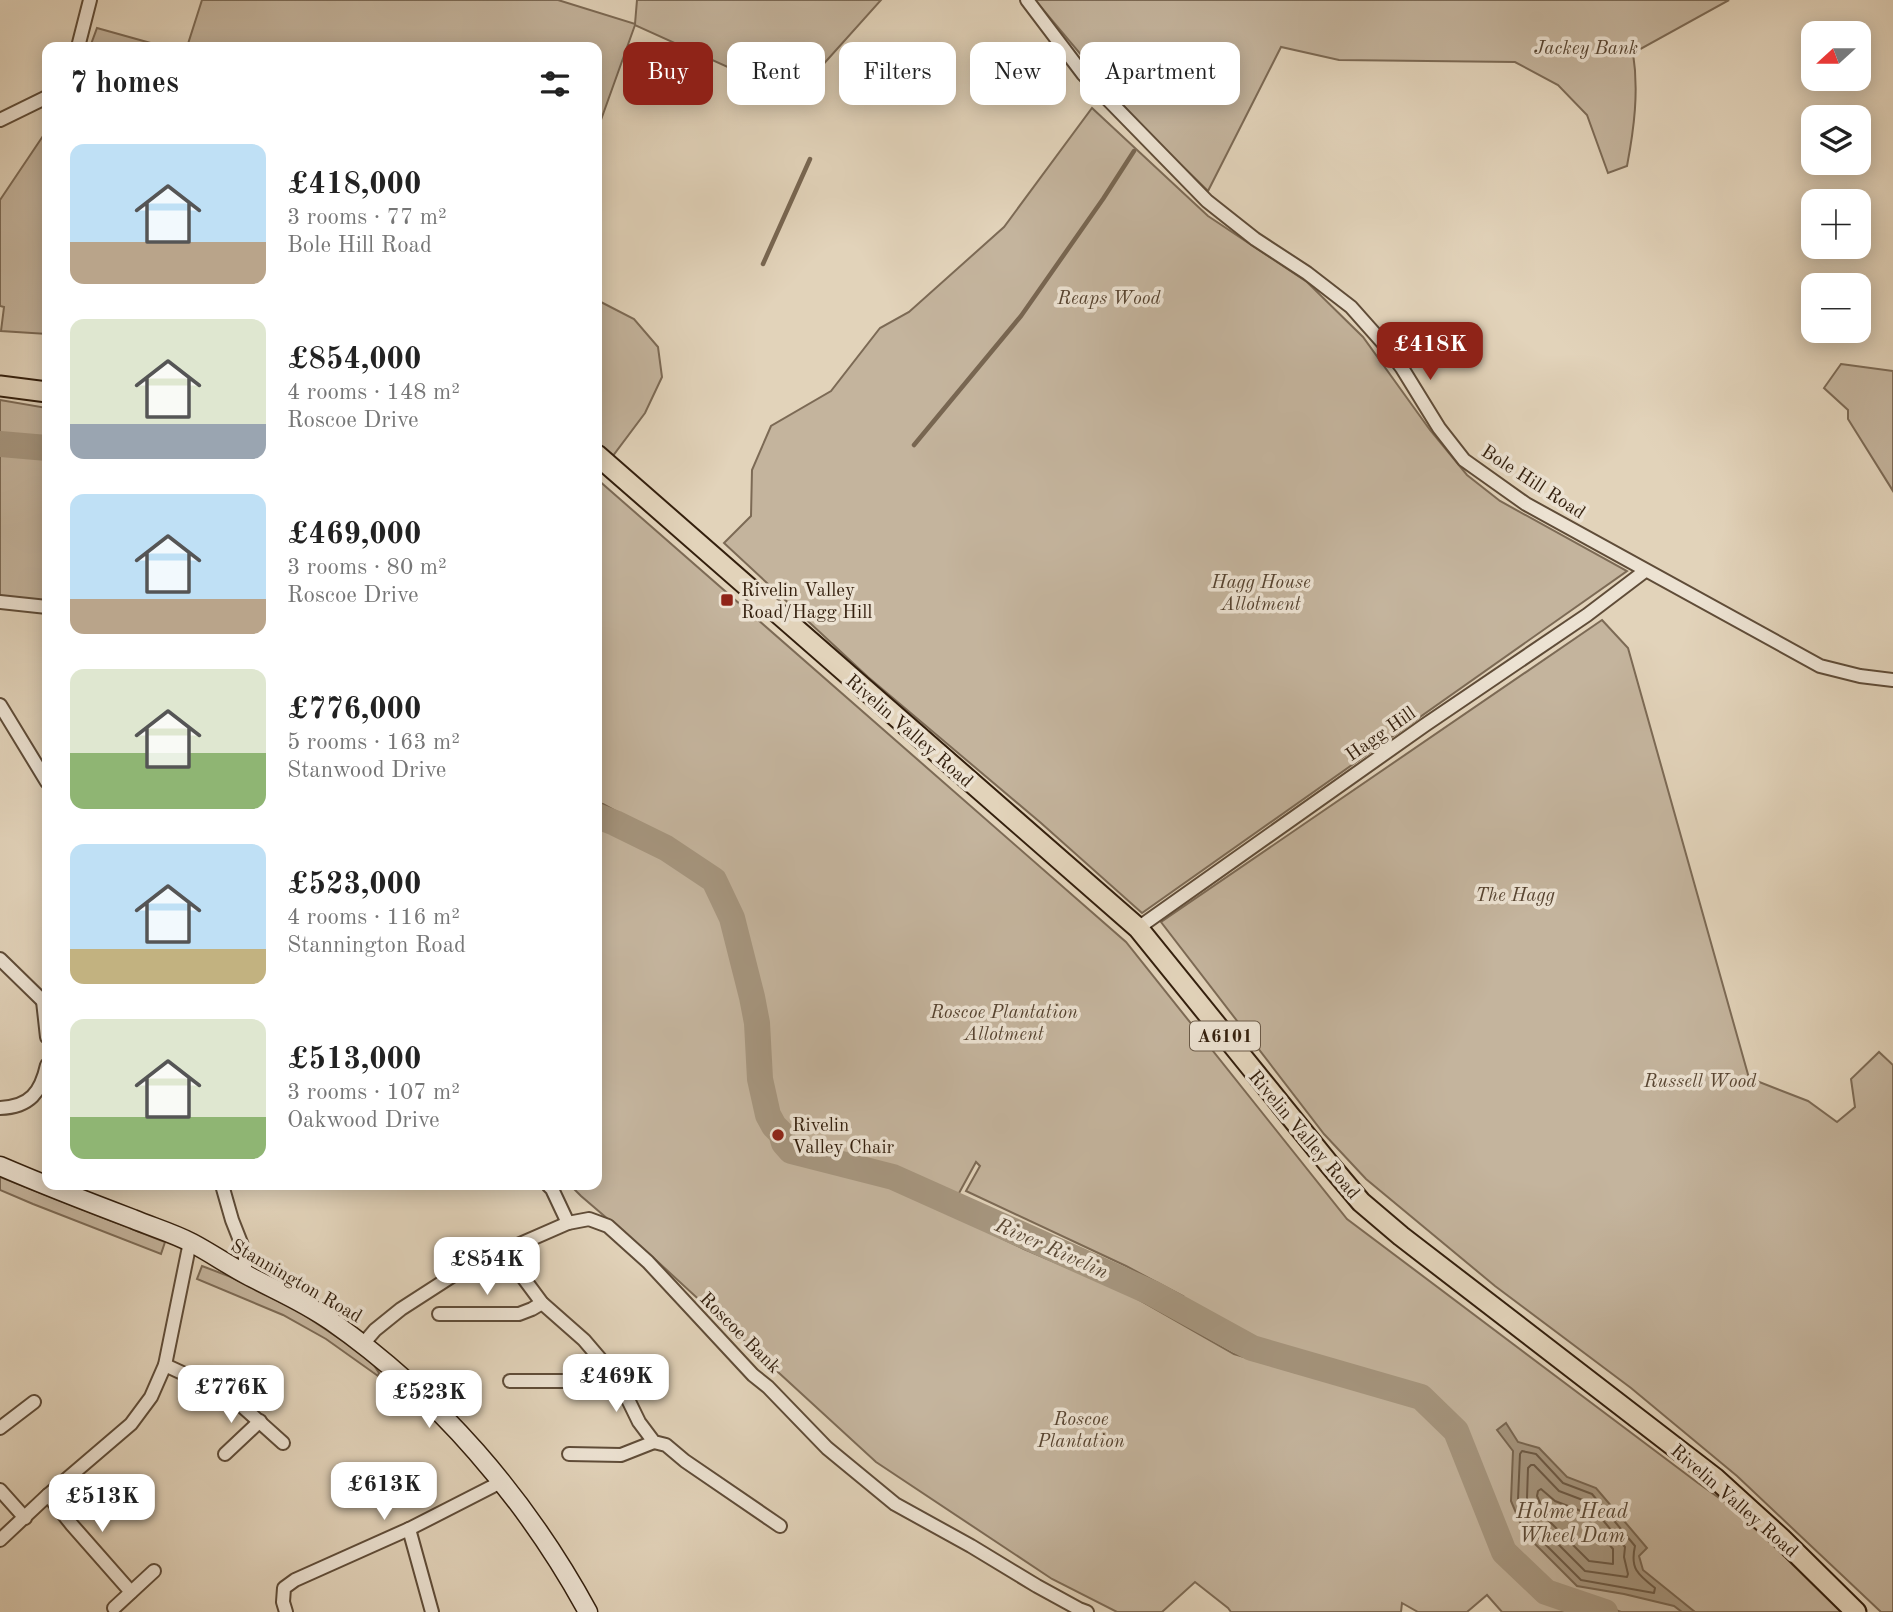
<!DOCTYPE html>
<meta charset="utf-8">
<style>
body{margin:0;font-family:"Old Standard TT",serif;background:#f2f2f2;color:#222;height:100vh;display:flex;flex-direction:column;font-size:26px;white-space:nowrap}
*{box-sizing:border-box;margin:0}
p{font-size:23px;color:#767676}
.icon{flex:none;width:38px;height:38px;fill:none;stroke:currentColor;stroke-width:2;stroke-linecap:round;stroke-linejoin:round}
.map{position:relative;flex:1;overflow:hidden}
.sheet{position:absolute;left:42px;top:42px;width:560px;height:1148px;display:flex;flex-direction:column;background:#fff;border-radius:14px;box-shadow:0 4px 18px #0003}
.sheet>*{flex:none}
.banner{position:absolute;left:623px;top:42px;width:665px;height:63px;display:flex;gap:14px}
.needle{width:46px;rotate:249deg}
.tools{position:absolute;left:1801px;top:21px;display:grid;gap:14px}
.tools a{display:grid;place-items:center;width:70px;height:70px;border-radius:14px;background:#fff;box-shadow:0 4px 18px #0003;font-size:35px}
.price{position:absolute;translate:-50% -60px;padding:0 16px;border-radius:14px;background:#fff;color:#222;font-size:23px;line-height:46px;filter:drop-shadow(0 2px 4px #0008)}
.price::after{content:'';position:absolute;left:50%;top:42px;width:21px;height:16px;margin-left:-10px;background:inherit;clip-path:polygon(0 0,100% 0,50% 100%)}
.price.current{background:#8f2418;color:#fff}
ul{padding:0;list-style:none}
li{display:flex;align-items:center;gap:21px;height:175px;padding:0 28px}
li span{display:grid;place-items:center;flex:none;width:196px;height:140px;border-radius:14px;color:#555}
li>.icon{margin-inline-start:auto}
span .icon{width:84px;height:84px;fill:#fffc;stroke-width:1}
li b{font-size:30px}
h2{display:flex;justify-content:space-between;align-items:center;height:84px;padding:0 28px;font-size:30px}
.chip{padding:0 24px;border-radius:14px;background:#fff;box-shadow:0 4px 18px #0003;font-size:24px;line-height:63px}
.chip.current{background:#8f2418;color:#fff}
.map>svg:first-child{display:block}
.green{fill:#c4b49d;stroke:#7c6a55;stroke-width:2}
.water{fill:#a6967f;stroke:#786651;stroke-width:2}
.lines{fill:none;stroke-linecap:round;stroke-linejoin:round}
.shore{stroke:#6c5a46;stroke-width:2}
.stream{stroke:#786651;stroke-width:4.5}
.river{stroke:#a6967f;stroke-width:26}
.street-casing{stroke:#5f4c38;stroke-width:16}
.secondary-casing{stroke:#331f0d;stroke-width:21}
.primary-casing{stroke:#331f0d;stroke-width:23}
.street{stroke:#ece2d2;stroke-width:12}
.secondary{stroke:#ece2d2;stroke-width:18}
.primary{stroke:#e2d3ba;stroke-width:19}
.poi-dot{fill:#8f2418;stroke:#ece2d2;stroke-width:2.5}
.labels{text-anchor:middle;stroke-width:7;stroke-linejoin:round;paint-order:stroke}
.shield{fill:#ece2d2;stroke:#6a5a48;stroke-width:2}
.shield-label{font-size:18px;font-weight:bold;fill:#331f0d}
.park-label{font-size:19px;font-style:italic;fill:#574431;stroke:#ece2d2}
.street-label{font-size:19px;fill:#331f0d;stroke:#ece2d2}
.poi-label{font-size:19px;fill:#331f0d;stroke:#ece2d2;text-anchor:start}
.water-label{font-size:21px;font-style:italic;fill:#5b4935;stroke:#ece2d2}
</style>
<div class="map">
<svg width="1893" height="1612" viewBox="0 0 1893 1612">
<rect width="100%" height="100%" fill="#e2d3ba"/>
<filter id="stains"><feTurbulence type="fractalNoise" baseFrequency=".00286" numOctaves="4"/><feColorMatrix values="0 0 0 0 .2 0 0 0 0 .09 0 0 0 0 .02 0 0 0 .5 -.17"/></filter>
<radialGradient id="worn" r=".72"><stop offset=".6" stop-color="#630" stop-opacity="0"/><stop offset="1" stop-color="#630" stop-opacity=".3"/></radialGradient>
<g class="green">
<polygon points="202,0 558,0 635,24 637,0 881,0 794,97 635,25 597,131 597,47 187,47"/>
<path d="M1035,0h694l-96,53c6,38 1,76 -6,113l-19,7 -21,-58 -29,-30 -43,-23 -176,-2 -58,-13 -73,144 -68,-66z"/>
<polygon points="97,28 165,47 90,47"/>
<polygon points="1092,108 1208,216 1307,282 1363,337 1430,430 1467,475 1500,501 1627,571 1142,913 1041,823 868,677 724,543 751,516 752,470 771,426 831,391 880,328 909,312 1004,227"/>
<polygon points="47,130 47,334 1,331 4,307 0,306 0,200"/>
<polygon points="597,300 634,319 658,347 662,377 645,413 612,457 597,446"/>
<polygon points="1841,364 1893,371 1893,491 1848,419 1848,410 1824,388"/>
<polygon points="0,400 47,408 47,601 0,596"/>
<polygon points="597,479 1126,942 1347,1219 1698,1483 1739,1512 1841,1612 1621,1612 1551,1585 1510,1545 1462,1428 1435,1399 1263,1343 1179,1302 1183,1296 1126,1266 966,1191 980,1166 976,1162 958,1195 895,1168 837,1156 789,1141 778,1119 771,1111 764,1068 764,1019 751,951 738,908 714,869 685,849 603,804 597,803"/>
<polygon points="1602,620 1628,648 1749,1078 1808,1101 1837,1122 1855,1107 1851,1079 1879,1052 1893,1065 1893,1612 1881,1612 1737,1476 1631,1388 1495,1286 1366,1179 1324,1134 1161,922"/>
<polygon points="597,822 626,834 704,879 726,918 751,1026 751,1079 765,1124 785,1154 900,1190 1024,1249 1127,1293 1234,1354 1294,1372 1420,1403 1452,1435 1498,1551 1544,1596 1588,1612 1502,1612 1487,1595 1467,1612 1418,1612 1402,1603 1401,1612 1231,1612 1228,1608 1195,1582 1162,1612 1117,1612 1052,1579 876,1462 658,1262 581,1196 570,1185 597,1185"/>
<polygon points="0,1177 165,1242 161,1254 33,1204 0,1190"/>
<polygon points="202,1266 231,1277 298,1311 370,1359 379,1373 378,1376 326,1339 283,1315 197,1279"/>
</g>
<polygon class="water" points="1506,1423 1518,1442 1539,1448 1567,1477 1596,1488 1647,1548 1639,1556 1643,1570 1695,1612 1682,1612 1674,1606 1624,1594 1577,1586 1525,1534 1511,1501 1513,1451 1497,1430"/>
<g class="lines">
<g class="shore">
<path d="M1522,1451l14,3 27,29 29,11 43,52c-5,22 2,28 20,42l-1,5 -73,-13 -50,-50 -13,-31 2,-45z"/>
<polygon points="1531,1465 1534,1465 1559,1491 1588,1502 1625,1547 1624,1557 1628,1574 1627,1577 1585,1571 1539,1525 1527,1498 1528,1468"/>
<polygon points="1541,1489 1555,1501 1581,1511 1613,1549 1613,1564 1589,1561 1547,1519 1537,1496 1538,1491"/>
</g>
<g class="stream">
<polyline points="763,264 810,159"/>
<polyline points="914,445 1021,316 1103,199 1134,151"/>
</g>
<g class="river">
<polyline points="0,444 47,448"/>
<polyline points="597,816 615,823 666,848 714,880 732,918 752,997 757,1023 760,1079 768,1115 774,1126 781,1133 784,1143 791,1151 893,1177 1152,1293 1252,1348 1421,1397 1456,1431 1504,1552 1546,1592 1605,1612"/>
</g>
<g class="street-casing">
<g id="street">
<polyline points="1027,0 1083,74 1207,201 1255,239 1307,273 1351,307 1383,343 1402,368 1439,428 1464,460 1526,504 1820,666 1860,676 1893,680"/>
<polyline points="78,47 90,0"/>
<polyline points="0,120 47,97"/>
<polyline points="0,602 47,607"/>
<polyline points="0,705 47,782"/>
<polyline points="1138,928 1425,725 1587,615 1645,571"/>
<polyline points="0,959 43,1001 47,1001"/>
<polyline points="43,1001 47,1037"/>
<path d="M0,1108c30,-1 41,-16 47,-43"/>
<polyline points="222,1185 232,1220 245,1253 245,1274"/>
<polyline points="548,1185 552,1189 568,1223"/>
<polyline points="508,1249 519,1272 542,1303 584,1340 619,1381 639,1422 654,1442 666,1445 685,1461 780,1526"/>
<polyline points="439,1314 519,1314 532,1309 542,1303"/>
<polyline points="363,1344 375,1330 401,1309 463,1269 568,1223 589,1219 608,1226 648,1262 753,1375 768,1387 827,1448 895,1504 971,1546 1037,1586 1079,1609 1087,1612"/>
<polyline points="165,1365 219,1390 243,1407 283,1443"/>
<polyline points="510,1381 619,1381"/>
<polyline points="0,1428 34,1402"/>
<polyline points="225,1454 260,1421"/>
<polyline points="569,1454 621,1455 654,1442"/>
<polyline points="0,1490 25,1518"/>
<polyline points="48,1495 72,1525 131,1592"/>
<polyline points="409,1529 432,1612"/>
<polyline points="0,1540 48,1495 131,1424 151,1397 165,1365 190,1242"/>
<polyline points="114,1608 154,1571"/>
<polyline points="286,1612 283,1602 284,1588 295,1580 409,1529 501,1482"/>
</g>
</g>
<g class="secondary-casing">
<path id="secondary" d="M0,1166c44,19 88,36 133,53 19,8 40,14 59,24 19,10 36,22 55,32 28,15 57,27 84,46 106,74 195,177 257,291"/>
</g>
<g class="primary-casing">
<g id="primary">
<polyline points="0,386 47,392"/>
<polyline points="597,455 1138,928 1329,1164 1361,1202 1401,1236 1715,1478 1781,1538 1856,1612"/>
</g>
</g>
<use href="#street" class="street"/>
<use href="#secondary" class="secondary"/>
<use href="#primary" class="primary"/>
</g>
<g class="poi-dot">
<rect x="720" y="593" width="14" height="14" rx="3.5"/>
<circle cx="778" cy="1135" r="7"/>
</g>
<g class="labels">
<rect class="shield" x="1190" y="1021.5" width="70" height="29" rx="5"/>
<g class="shield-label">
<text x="1225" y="1042">A6101</text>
</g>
<g class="park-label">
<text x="1586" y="54">Jackey Bank</text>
<text x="1109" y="304">Reaps Wood</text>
<text x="1261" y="588">Hagg House<tspan x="1261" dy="22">Allotment</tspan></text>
<text x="1515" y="901">The Hagg</text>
<text x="1004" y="1018">Roscoe Plantation<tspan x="1004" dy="22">Allotment</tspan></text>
<text x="1700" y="1087">Russell Wood</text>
<text x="1081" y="1425">Roscoe<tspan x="1081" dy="22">Plantation</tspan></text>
</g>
<g class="street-label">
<text transform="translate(1534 481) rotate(33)" y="7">Bole Hill Road</text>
<text transform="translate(910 730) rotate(41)" y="7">Rivelin Valley Road</text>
<text transform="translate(1380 733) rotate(-35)" y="7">Hagg Hill</text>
<text transform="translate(1305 1134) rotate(50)" y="7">Rivelin Valley Road</text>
<text transform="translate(297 1280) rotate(30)" y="7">Stannington Road</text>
<text transform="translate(741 1332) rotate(45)" y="7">Roscoe Bank</text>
<text transform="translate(1735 1500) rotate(41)" y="7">Rivelin Valley Road</text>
</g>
<g class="poi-label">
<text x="741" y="596">Rivelin Valley<tspan x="741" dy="22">Road/Hagg Hill</tspan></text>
<text x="792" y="1131">Rivelin<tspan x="792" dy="22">Valley Chair</tspan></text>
</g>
<g class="water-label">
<text transform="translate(1052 1248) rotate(24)" y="7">River Rivelin</text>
<text x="1572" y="1518">Holme Head<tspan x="1572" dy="24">Wheel Dam</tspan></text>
</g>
</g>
<rect width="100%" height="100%" filter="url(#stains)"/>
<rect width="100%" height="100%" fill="url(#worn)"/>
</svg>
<div class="tools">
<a><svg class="needle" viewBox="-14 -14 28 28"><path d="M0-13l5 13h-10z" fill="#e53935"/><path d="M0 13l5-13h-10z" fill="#767676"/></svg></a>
<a><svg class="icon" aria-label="layers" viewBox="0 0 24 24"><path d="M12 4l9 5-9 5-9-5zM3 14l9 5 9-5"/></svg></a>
<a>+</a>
<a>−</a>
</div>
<b class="price current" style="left:1430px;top:382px">£418K</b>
<b class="price" style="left:487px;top:1297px">£854K</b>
<b class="price" style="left:616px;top:1414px">£469K</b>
<b class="price" style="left:231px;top:1425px">£776K</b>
<b class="price" style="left:429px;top:1430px">£523K</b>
<b class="price" style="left:384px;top:1522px">£613K</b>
<b class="price" style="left:102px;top:1534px">£513K</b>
<div class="banner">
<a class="chip current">Buy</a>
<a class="chip">Rent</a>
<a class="chip">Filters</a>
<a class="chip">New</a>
<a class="chip">Apartment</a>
</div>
<section class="sheet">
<h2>7 homes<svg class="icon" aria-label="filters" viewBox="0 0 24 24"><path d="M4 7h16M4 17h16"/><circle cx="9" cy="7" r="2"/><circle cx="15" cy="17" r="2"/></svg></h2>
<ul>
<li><span style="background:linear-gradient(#bfe0f5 70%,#b9a48a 0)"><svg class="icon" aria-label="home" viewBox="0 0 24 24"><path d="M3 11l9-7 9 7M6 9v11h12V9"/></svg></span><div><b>£418,000</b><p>3 rooms · 77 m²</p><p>Bole Hill Road</p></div></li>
<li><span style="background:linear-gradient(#dfe7d0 75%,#9aa5b1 0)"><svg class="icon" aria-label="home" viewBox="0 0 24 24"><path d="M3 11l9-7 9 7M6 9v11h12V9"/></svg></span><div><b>£854,000</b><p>4 rooms · 148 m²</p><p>Roscoe Drive</p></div></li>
<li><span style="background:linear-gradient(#bfe0f5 75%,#b9a48a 0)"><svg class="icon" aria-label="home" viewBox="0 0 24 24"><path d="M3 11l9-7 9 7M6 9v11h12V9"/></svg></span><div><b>£469,000</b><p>3 rooms · 80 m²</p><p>Roscoe Drive</p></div></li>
<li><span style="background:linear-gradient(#dfe7d0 60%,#8fb573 0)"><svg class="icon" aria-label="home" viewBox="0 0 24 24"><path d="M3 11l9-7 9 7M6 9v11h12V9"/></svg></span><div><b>£776,000</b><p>5 rooms · 163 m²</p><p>Stanwood Drive</p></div></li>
<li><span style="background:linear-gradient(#bfe0f5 75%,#c2b280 0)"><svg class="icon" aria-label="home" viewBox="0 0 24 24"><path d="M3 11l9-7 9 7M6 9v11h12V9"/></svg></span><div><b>£523,000</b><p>4 rooms · 116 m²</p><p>Stannington Road</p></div></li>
<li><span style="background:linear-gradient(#dfe7d0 70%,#8fb573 0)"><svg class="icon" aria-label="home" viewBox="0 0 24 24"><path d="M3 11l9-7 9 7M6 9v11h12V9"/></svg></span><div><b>£513,000</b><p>3 rooms · 107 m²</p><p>Oakwood Drive</p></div></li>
</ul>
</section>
</div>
